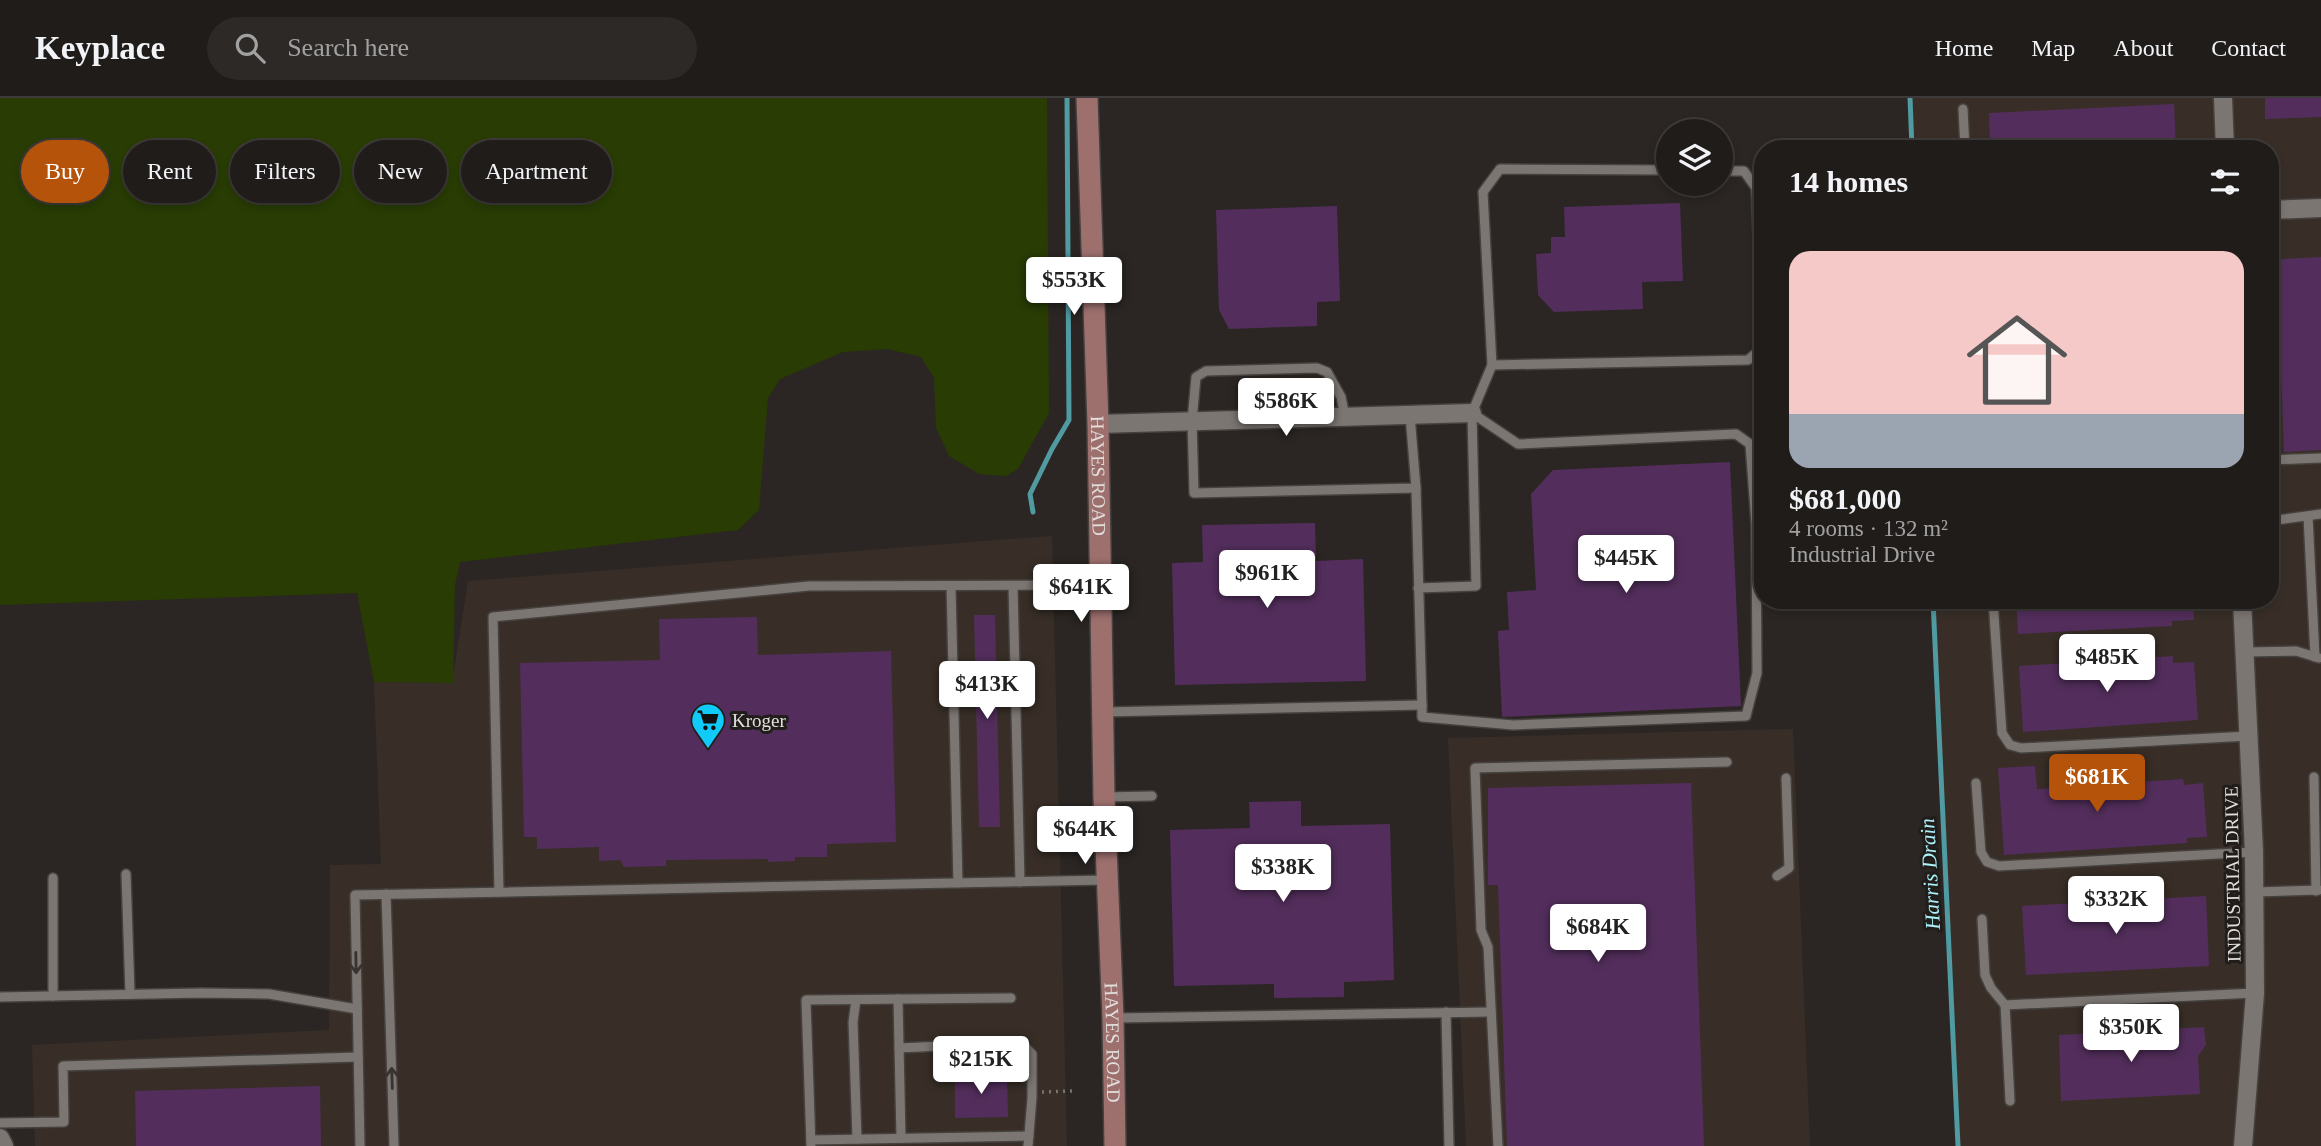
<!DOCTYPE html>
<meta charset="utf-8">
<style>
body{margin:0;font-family:Georgia,serif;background:#2d2927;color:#f1f3f6;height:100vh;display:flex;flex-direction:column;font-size:26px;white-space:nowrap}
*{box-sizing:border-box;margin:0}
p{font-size:23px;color:#a2a1a2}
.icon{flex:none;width:38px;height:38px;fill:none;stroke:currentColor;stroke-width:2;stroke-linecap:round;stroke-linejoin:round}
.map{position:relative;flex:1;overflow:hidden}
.side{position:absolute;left:1754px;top:42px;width:525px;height:469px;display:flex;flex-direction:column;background:#201c1a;border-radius:28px;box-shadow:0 4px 10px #0003,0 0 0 2px #3d3a39}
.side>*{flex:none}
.top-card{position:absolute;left:21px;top:42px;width:665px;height:63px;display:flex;gap:14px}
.tools{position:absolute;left:1656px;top:21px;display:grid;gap:14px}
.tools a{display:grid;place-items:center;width:77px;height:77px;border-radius:50%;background:#201c1a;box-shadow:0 4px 10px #0003,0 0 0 2px #3d3a39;font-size:35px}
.price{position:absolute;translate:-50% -60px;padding:0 16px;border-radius:7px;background:#fff;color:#222;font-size:23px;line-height:46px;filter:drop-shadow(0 2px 4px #0008)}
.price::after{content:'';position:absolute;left:50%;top:42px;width:21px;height:16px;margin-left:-10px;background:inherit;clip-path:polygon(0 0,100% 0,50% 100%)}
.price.on{background:#b45309;color:#fff}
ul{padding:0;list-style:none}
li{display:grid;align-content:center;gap:14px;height:371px;padding:0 35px}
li+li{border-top:2px solid #3d3a39}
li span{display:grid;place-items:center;height:217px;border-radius:21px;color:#555}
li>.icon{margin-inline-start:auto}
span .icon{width:126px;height:126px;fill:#fffc;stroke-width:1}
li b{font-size:30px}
h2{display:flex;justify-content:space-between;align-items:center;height:84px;padding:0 35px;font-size:30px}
.pill{padding:0 24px;border-radius:32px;background:#201c1a;box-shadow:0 4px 10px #0003,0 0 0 2px #3d3a39;font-size:24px;line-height:63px}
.pill.on{background:#b45309;color:#fff}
header{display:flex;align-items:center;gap:42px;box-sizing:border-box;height:98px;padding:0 35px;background:#201c1a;border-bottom:2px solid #3d3a39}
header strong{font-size:33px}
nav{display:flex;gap:38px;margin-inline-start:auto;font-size:24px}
.search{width:490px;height:63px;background:#2d2927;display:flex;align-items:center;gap:18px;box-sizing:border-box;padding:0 24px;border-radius:38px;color:#a2a1a2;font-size:26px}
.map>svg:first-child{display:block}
.built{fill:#382e27}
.green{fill:#283c04}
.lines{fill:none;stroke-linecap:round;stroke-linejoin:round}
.stream{stroke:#509aa1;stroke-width:5}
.building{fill:#532e5c}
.lane-casing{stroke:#45413e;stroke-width:12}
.street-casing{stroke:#45413e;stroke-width:21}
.secondary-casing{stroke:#45413e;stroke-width:24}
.path{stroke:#797572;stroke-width:3.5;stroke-dasharray:2 5;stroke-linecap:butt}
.lane{stroke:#7c7672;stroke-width:9}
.street{stroke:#7c7672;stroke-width:18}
.secondary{stroke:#9d706e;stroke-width:21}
.oneway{stroke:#383330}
.labels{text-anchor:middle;stroke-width:6;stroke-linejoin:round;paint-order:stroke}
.street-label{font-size:19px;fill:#e2dfdd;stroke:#211d1a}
.poi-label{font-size:19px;fill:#e2dfdd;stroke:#211d1a;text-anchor:start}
.water-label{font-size:21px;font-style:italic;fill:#abf1fa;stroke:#211d1a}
</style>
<header>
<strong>Keyplace</strong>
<div class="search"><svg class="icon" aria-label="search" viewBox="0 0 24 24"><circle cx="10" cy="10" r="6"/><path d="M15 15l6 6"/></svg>Search here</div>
<nav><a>Home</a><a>Map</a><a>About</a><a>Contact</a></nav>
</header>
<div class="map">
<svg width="2321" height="1048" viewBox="0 0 2321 1048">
<rect width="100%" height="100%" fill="#2b2623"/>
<g class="built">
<polygon points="1911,0 2321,0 2321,1048 1960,1048 1935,502 2270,502 2270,51 1913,51"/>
<polygon points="1052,438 1067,1048 35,1048 32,947 329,932 330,767 381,766 374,584 452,585 468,483"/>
<polygon points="1793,631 1810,1048 1466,1048 1448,640"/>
</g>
<polygon class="green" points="0,0 1047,0 1049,315 1018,371 1006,378 979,376 949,358 936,330 934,280 921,259 887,251 843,254 780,281 768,300 759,412 738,432 460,464 455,487 453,585 374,584 357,495 0,507"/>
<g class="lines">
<g class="stream">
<polyline points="1910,0 1912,51"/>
<polyline points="1033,414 1030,396 1052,351 1069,322 1067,0"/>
<polyline points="1933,502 1958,1048"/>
</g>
</g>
<g class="building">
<polygon points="2265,0 2321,0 2321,19 2265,21"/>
<polygon points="2174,6 2176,51 1990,51 1989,15"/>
<polygon points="1680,105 1683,183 1642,184 1643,211 1554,214 1538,197 1536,156 1551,155 1551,139 1565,139 1564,109"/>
<polygon points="1337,108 1340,203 1317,204 1317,228 1229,231 1219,212 1216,112"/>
<polygon points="2321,159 2321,352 2284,354 2277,166 2282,161"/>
<polygon points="1730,364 1741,608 1502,619 1498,533 1509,532 1507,494 1536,492 1531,396 1553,372"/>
<polygon points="1315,425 1316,463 1363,461 1366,583 1175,587 1172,465 1203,464 1202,427"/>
<polygon points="2016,502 2193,502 2194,522 2172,523 2172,528 2018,536"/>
<polygon points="974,517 995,517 1000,729 979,729"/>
<polygon points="757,519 758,557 891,553 896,744 827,746 827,759 795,759 795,763 768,764 768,761 666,762 666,768 624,769 620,762 599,763 599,749 537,751 537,739 524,739 520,565 660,562 659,521"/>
<polygon points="2173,558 2173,565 2194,564 2198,622 2023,634 2019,568"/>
<polygon points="2035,668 2037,691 2183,681 2184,687 2203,685 2207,739 2187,740 2187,745 2004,757 1998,670"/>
<polygon points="1691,685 1704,1048 1507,1048 1498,787 1488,787 1488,690"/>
<polygon points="1301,703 1301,728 1390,726 1394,882 1344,884 1344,899 1274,900 1274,886 1174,888 1170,732 1250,730 1249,704"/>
<polygon points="2206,798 2209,868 2026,877 2022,808"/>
<polygon points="2204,929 2206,947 2198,958 2200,996 2061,1003 2059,937"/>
<polygon points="1007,975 1008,1019 955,1020 955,976"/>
<polygon points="320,988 321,1048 136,1048 135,993"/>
</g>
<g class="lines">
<g class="lane-casing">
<g id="lane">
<polyline points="1963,11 1965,51"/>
<polyline points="1720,73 1744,73 1756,90 1762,231"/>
<polyline points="1492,267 1748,262 1762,250"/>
<polyline points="1472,315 1492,267 1483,94 1500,71 1668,72"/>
<polyline points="1345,319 1341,299 1327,274 1317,270 1206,273 1196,279 1192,323 1194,395 1416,390 1410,317"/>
<polyline points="2270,362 2321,360"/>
<polyline points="1416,390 1422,607 1422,619 1513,627 1746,618 1757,575 1756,426 1750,346 1736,336 1518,346 1472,315 1476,488 1418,490"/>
<polyline points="2308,418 2315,559"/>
<polyline points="2270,423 2321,416"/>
<polyline points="951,488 958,785"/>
<polyline points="1013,488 1020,784"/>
<polyline points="1993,502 2002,635 2010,647 2021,650 2249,638"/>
<polyline points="2245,554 2296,553 2319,560"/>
<polyline points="1104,614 1422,607"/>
<polyline points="2314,679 2316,793"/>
<polyline points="1976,685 1981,754 1987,764 1999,768 2254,754"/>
<polyline points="1104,699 1152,698"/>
<polyline points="126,776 130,896"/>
<polyline points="1777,778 1789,770 1786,680"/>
<polyline points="53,780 53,898"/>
<polyline points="499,794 493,519 809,488 1101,487"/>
<polyline points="2255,794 2319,792"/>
<polyline points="386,796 394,1048"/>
<polyline points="1982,821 1985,877 1991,890 2005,907 2255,895"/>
<polyline points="0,899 201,895 269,896 357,911"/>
<polyline points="898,901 901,1040"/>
<polyline points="856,902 853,924 857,1041"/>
<polyline points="2005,907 2010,1003"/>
<polyline points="1446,914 1449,1048"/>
<polyline points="1115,920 1491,914"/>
<polyline points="899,950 1008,945 1024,948 1032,956 1032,1000 1028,1048"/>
<polyline points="0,1025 64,1024 63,968 358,959"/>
<polyline points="811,1042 1029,1038"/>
<polyline points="360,1048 355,797 1106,782"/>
<polyline points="811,1048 806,902 1011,900"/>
<polyline points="1498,1048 1488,849 1481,832 1475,670 1727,664"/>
</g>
</g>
<g class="street-casing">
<g id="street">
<polyline points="2223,0 2225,51"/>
<polyline points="2270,112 2321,110"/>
<polyline points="1098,326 1472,315"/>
<polyline points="2242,502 2254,754 2255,895 2243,1048"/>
<polyline points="0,1040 4,1048"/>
</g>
</g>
<g class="secondary-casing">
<g id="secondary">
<path id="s1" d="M1087,0l11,326 6,373 9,221 2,128"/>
</g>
</g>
<polyline class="path" points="1042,994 1072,993"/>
<use href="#lane" class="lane"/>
<use href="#street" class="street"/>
<use href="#secondary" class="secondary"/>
</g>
<defs><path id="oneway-shaft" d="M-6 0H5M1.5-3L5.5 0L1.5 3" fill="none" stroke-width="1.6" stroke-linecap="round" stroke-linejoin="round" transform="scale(1.75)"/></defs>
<g class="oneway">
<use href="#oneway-shaft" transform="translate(356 865) rotate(89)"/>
<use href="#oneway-shaft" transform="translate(392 980) rotate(-92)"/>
</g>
<defs>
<g id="supermarket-pin" transform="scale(1.75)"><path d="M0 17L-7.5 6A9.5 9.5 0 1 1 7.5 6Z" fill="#10cafa" stroke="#211d1a"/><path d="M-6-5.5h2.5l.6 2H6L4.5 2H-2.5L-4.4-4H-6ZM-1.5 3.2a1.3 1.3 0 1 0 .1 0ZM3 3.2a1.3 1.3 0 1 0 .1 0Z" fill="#111"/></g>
</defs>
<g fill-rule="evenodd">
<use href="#supermarket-pin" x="708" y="622"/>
</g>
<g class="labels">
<g class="street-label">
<text dy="7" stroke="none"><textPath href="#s1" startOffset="378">HAYES ROAD</textPath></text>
<text transform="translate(2232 776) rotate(-91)" y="7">INDUSTRIAL DRIVE</text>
<text dy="7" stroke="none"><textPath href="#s1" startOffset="945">HAYES ROAD</textPath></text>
</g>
<g class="poi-label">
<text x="732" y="629">Kroger</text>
</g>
<g class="water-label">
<text transform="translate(1930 776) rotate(-93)" y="7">Harris Drain</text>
</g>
</g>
</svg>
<div class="tools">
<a><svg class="icon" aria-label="layers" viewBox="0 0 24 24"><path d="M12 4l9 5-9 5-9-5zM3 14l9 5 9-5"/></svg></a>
</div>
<b class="price" style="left:1074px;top:219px">$553K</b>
<b class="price" style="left:1286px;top:340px">$586K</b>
<b class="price" style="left:1626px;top:497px">$445K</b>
<b class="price" style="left:1267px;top:512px">$961K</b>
<b class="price" style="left:1081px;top:526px">$641K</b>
<b class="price" style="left:2107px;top:596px">$485K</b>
<b class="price" style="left:987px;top:623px">$413K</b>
<b class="price on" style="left:2097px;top:716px">$681K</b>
<b class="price" style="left:1085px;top:768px">$644K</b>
<b class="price" style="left:1283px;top:806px">$338K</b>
<b class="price" style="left:2116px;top:838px">$332K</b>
<b class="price" style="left:1598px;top:866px">$684K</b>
<b class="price" style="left:2131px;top:966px">$350K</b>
<b class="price" style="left:981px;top:998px">$215K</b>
<div class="top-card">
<a class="pill on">Buy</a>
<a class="pill">Rent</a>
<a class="pill">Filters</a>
<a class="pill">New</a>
<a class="pill">Apartment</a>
</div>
<section class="side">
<h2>14 homes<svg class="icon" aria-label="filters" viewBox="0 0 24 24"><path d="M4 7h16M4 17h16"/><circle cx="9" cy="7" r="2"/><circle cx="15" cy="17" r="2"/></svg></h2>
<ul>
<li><span style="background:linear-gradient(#f6c9c9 75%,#9aa5b1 0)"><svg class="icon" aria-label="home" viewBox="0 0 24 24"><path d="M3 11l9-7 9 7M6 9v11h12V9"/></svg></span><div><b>$681,000</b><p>4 rooms · 132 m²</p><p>Industrial Drive</p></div></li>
</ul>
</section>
</div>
